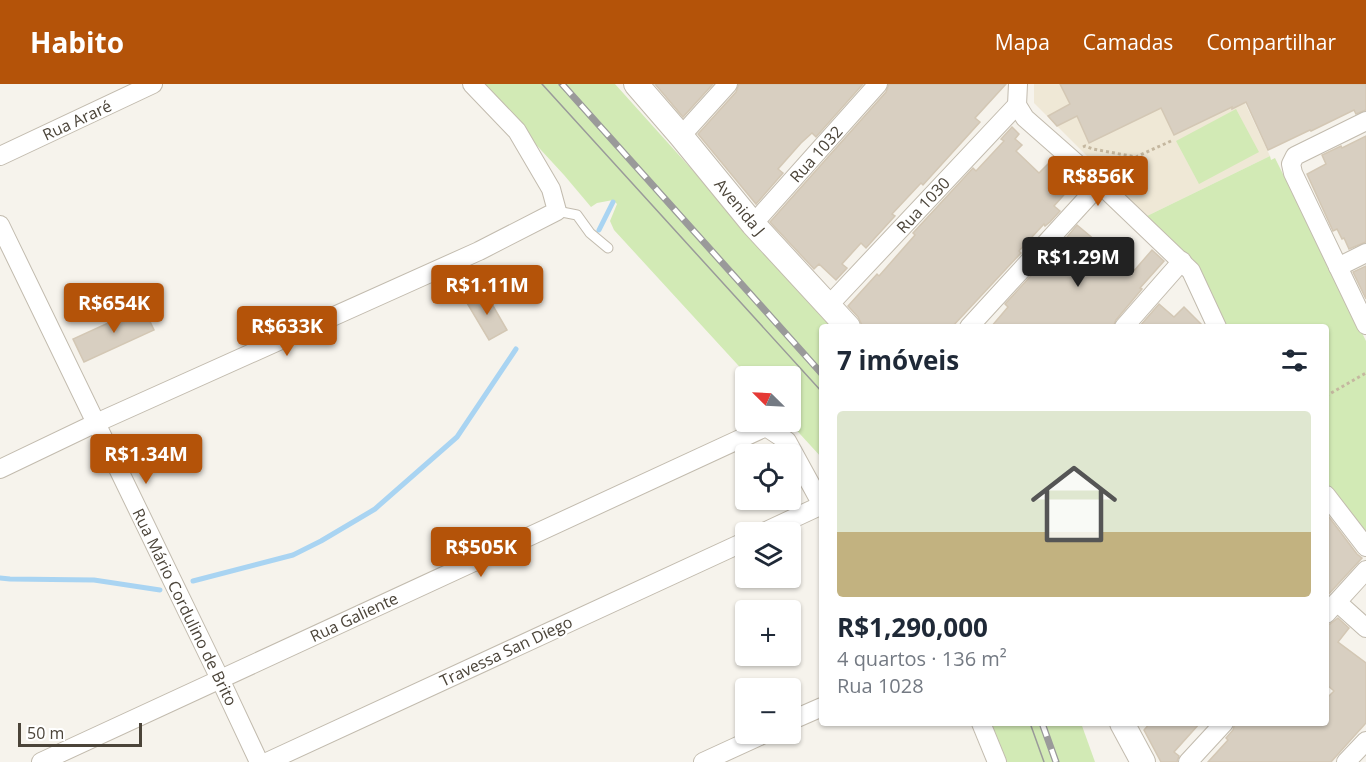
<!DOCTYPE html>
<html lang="pt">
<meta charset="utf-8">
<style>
body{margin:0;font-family:"Open Sans",sans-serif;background:#f2f2f3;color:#1f2937;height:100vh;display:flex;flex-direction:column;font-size:22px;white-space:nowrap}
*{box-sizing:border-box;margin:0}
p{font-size:20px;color:#747a83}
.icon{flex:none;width:33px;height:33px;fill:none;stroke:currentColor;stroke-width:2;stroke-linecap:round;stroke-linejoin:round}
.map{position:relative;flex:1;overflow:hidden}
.drawer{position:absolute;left:819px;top:240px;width:510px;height:402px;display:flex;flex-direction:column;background:#fff;border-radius:6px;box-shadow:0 2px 4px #0004}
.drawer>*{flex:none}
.needle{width:39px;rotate:294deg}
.buttons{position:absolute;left:735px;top:282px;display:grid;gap:12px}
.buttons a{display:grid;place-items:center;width:66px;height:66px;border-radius:6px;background:#fff;box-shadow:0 2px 4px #0004;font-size:30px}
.scale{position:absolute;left:18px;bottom:15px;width:124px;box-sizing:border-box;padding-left:6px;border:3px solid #4b4439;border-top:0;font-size:16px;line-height:21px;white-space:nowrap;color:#4b4439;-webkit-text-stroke:4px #fff;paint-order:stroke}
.price{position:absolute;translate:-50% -51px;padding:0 14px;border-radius:6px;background:#b45309;color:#fff;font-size:20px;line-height:39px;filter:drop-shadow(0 2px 3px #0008)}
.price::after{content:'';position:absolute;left:50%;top:36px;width:18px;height:14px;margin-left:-9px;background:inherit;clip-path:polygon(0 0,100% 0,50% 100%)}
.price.selected{background:#222;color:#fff}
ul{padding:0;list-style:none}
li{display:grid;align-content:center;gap:12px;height:318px;padding:0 18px}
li+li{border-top:2px solid #e0e1e3}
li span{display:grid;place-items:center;height:186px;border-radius:6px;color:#555}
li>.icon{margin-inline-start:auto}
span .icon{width:108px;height:108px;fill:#fffc;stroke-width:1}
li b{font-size:26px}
h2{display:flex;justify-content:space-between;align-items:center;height:72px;padding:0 18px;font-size:26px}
header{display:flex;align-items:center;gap:36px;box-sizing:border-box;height:84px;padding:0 30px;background:#b45309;color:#fff}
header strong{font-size:28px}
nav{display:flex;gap:33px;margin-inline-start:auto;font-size:21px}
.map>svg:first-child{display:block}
.education{fill:#efe8d6}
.green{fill:#d2eab5}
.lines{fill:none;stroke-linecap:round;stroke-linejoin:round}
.stream{stroke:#a9d4f2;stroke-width:5}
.building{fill:#d8cfc1;stroke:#d3c7b4;stroke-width:1.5}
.service-casing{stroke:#c2bbae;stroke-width:11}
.minor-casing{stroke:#c2bbae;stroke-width:20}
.tertiary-casing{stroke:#c2bbae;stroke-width:26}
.path{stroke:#c4b79f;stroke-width:3;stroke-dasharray:3 3;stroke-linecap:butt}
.service{stroke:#fff;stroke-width:9}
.minor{stroke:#fff;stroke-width:18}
.tertiary{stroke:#fff;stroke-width:24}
.tram{stroke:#9a9a9a;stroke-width:1.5}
.rail-casing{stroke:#9a9a9a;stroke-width:7}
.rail{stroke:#fff;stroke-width:4.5;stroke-dasharray:14;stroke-linecap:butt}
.labels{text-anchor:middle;stroke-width:4.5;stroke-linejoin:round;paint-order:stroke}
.street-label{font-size:16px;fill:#4b4439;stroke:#fff}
</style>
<header>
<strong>Habito</strong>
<nav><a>Mapa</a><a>Camadas</a><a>Compartilhar</a></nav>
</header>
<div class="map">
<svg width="1366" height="678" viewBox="0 0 1366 678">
<rect width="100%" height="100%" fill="#f6f3ec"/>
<polygon class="education" points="1034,0 1236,0 1270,72 1147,132 1034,19"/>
<g class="green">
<polygon points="480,0 615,0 749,149 835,243 822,243 822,374 789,338 790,338 790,292 748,292 614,146 610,137 617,120 613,116 597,119 591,123 564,91"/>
<polygon points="1236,25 1259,68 1199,100 1176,57"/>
<polygon points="1270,72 1271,76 1275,74 1366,257 1366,455 1326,405 1326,243 1224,243 1193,178 1147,132"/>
<polygon points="991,639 1081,639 1095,678 1006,678"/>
</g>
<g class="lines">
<g class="stream">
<polyline points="599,146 613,118"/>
<polyline points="0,494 10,495 94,496 160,506"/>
<polyline points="193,497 293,471 321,457 375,425 457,353 516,265"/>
</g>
</g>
<g class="building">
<polygon points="655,0 713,0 683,33"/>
<polygon points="739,0 863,0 816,53 812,49 801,59 778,85 783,89 756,120 698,50 736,8"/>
<polygon points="889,0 1006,0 975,34 980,38 923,101 921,99 892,130 895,132 874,155 866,164 861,159 842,180 847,184 836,196 819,180 814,185 770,138 886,8"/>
<polygon points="1060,0 1366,0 1366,26 1356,30 1354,26 1311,47 1310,46 1268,66 1246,18 1232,25 1232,23 1174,51 1161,24 1089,59 1077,32 1057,42 1048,32 1070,20"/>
<polygon points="1012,43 1019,50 1015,55 1022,61 1016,67 1039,89 1054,74 1078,95 1054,122 1060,127 1050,138 1045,142 1044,140 1019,167 1021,169 952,243 863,243 858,233 848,222 877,190 879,192 915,151 913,149 973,84 976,87 1004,57 1001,55"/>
<polygon points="1366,52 1366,158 1349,165 1344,154 1342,155 1337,145 1333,147 1307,90 1326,80 1322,71 1341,62 1342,64"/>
<polygon points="1077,141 1133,188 1152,166 1164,177 1140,204 1142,205 1116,236 1113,243 991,243 1008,223 1005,220 1038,184 1042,188 1071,156 1067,153"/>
<polygon points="1366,182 1366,215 1353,188"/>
<polygon points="485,208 507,246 489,256 467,219"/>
<polygon points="1159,220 1174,233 1184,223 1204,243 1139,243"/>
<polygon points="143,223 154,246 84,278 73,255"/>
<polygon points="1326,429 1357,470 1362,474 1326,513"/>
<polygon points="1338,534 1349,544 1338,558 1366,579 1366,639 1331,678 1208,678 1228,656 1226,654 1233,646 1235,639 1326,639 1326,615 1334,607 1326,600 1326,541 1330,540"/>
<polygon points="1150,639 1200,639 1174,668 1179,672 1177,678 1161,678 1144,646"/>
</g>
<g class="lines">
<g class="service-casing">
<polyline id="service" points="557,127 577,131 590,149 608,164"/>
</g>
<g class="minor-casing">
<g id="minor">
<polyline points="1018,0 1017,21 1025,34 1100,100 1191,187 1217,243"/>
<polyline points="1366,37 1295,72 1291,80 1293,89 1366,241"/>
<polyline points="681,52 728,0"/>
<polyline points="0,72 153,0"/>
<polyline points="753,140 878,0"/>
<polyline points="0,141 220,595 259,678"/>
<polyline points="1338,183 1366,169"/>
<polyline points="829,221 1017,21"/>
<polyline points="969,243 1100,100"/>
<polyline points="1124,243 1182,177"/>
<polyline points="0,385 96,339 479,167 557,127 551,105 517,47 472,0"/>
<polyline points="1326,411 1366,463"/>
<polyline points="764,448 822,421"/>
<polyline points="1337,518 1366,544"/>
<polyline points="1326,530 1366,486"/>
<polyline points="790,637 822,623"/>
<polyline points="981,639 997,678"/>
<polyline points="41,678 766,343 787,357 822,421"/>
<polyline points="267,678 746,457"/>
<polyline points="703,678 764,650"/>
<polyline points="1188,678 1224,639"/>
<polyline points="1346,678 1366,657"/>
</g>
</g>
<g class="tertiary-casing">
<g id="tertiary">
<polyline points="636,0 681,52 753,140 848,243"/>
<polyline points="1122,639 1143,678"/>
</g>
</g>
<g class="path">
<polyline points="1083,63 1085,62 1093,65 1136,73 1171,57"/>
<polyline points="1326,312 1366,289"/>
</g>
<use href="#service" class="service"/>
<use href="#minor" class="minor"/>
<use href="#tertiary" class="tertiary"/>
<g class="tram">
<polyline points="542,0 822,308"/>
<polyline points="1030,639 1044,678"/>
</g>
<g class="rail-casing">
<g id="rail">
<polyline points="562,0 822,290"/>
<polyline points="1042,639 1056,678"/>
</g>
</g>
<use href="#rail" class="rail"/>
</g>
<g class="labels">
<g class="street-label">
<text transform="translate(77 36) rotate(-25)" y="6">Rua Araré</text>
<text transform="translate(816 70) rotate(-48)" y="6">Rua 1032</text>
<text transform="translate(923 121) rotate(-47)" y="6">Rua 1030</text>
<text transform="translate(740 123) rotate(50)" y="6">Avenida J</text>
<text transform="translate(185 523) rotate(64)" y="6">Rua Mário Cordulino de Brito</text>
<text transform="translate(354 533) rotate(-25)" y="6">Rua Galiente</text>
<text transform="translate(506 567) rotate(-25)" y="6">Travessa San Diego</text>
</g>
</g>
</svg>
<div class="buttons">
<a><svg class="needle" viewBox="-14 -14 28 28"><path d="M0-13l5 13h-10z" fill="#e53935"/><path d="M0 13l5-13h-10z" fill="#747a83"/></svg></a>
<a><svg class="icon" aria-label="locate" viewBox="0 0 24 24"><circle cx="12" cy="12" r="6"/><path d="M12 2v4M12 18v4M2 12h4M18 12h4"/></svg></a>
<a><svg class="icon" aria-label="layers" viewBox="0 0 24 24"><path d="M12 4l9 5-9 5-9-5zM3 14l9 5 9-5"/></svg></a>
<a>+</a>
<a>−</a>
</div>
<div class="scale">50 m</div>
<b class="price" style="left:1098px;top:123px">R$856K</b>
<b class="price selected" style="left:1078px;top:204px">R$1.29M</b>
<b class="price" style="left:487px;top:232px">R$1.11M</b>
<b class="price" style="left:114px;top:250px">R$654K</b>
<b class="price" style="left:287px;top:273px">R$633K</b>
<b class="price" style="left:146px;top:401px">R$1.34M</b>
<b class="price" style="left:481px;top:494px">R$505K</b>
<section class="drawer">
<h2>7 imóveis<svg class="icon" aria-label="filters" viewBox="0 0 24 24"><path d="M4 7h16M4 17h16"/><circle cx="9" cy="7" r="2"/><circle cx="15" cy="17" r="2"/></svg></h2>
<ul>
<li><span style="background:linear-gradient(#dfe7d0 65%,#c2b280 0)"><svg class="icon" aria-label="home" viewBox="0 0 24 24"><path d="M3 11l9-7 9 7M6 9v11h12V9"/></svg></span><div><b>R$1,290,000</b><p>4 quartos · 136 m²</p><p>Rua 1028</p></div></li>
</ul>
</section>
</div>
